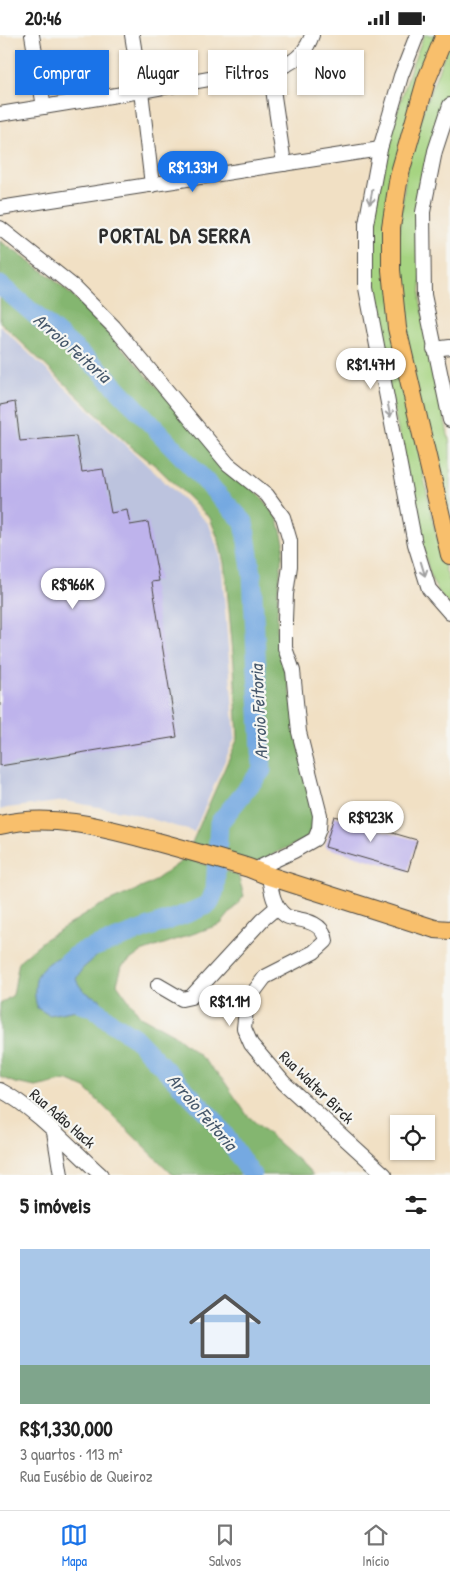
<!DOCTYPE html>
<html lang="pt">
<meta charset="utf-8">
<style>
body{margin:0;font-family:"Patrick Hand",sans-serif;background:#f2f2f2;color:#222;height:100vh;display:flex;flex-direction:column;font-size:19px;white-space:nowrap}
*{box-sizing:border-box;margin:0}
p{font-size:16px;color:#767676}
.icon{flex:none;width:28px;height:28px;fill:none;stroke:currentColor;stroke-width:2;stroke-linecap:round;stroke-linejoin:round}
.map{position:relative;height:1140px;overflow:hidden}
.panel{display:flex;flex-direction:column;background:#fff;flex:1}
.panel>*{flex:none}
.top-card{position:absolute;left:15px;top:15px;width:420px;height:45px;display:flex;gap:10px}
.controls{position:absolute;left:390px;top:1080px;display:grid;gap:10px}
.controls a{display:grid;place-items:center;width:45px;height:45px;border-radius:0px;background:#fff;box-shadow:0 1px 4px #0004;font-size:25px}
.price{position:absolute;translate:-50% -42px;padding:0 11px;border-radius:18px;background:#fff;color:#222;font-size:16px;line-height:32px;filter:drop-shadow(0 1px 2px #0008)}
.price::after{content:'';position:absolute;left:50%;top:30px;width:15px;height:11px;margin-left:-8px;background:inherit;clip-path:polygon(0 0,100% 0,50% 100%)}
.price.on{background:#1a73e8;color:#fff}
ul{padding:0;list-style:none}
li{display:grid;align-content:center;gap:10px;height:265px;padding:0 20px}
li+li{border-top:1px solid #e0e0e0}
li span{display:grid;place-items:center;height:155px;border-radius:0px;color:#555}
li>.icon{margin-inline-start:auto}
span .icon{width:90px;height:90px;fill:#fffc;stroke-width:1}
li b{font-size:21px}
h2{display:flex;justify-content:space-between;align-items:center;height:60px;padding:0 20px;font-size:21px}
.pill{padding:0 18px;border-radius:0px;background:#fff;box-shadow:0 1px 4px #0004;font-size:18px;line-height:45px}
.pill.on{background:#1a73e8;color:#fff}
.status{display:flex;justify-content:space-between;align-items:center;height:35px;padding:0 25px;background:#fff;direction:ltr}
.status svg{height:14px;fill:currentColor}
.dock{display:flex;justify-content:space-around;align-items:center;height:70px;border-top:1px solid #e0e0e0;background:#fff;font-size:14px;color:#767676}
.dock a{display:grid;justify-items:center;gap:2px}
.dock .on{color:#1a73e8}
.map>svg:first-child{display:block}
.industrial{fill:#bcc3de}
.green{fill:#a6d481;stroke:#688056}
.forest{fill:#84b66f;stroke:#58704d}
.water{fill:#74a9e1;stroke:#506a86}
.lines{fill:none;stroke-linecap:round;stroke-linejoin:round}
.river{stroke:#74a9e1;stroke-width:19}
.building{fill:#beb3ec}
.minor-casing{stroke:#494642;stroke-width:16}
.major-casing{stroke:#494642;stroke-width:20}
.minor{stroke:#fff;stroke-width:14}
.major{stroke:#f8bf6c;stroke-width:18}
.oneway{stroke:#a0a0a0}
.labels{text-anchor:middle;stroke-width:4.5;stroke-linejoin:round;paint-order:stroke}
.street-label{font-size:16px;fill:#2b2b2b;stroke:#f6f6f2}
.water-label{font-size:18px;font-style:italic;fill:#45576b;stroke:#f6f6f2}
.district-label{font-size:21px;font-weight:bold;letter-spacing:1px;fill:#2b2b2b;stroke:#f6f6f2}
</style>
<div class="status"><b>20:46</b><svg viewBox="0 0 49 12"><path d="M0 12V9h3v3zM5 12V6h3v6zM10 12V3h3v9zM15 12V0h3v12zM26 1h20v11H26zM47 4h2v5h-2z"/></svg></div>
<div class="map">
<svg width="450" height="1140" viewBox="0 0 450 1140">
<rect width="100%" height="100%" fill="#f6f6f2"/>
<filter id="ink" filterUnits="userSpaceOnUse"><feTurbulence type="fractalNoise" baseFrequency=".02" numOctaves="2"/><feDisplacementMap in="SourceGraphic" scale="10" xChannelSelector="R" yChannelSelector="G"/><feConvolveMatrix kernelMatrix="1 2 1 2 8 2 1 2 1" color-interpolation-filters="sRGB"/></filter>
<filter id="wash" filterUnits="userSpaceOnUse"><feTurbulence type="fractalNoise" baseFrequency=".0096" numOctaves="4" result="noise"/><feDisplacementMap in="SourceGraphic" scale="20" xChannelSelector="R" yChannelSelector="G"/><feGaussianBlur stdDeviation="1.12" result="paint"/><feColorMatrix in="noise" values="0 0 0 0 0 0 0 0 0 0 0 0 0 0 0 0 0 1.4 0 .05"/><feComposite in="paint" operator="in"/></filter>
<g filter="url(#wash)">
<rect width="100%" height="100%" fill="#f1e0c4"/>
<polygon class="industrial" points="0,291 209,489 221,524 235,702 194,797 132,778 65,766 7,773 0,775"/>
<g class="green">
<polygon points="424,0 440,0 388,191 412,384 433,487 446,537 450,547 450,570 443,564 432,546 420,502 375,283 372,245 372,192 387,111 411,33"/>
<polygon points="450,5 450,57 431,116 420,264 450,410 450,495 401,291 397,215 406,137 423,76"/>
</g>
<g class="forest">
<polygon points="0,206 50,241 87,274 159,354 261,462 278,484 284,507 278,555 277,595 280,619 286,635 313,769 314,793 304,805 252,829 191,810 238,703 234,629 227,553 224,528 219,506 210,483 157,432 128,409 0,287"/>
<polygon points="186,823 238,840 244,861 221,889 141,917 122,931 117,949 140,981 173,999 199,1020 224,1046 247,1080 307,1133 313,1140 173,1140 85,1053 66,1045 36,1052 15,1048 0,1042 0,969 13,960 19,926 45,904 99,871 150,849"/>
</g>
<path class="water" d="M98,911l7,3 -23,20 -6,10c4,11 13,16 24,20l4,16 -11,-8 -44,8 -12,-7c-1,-6 -3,-13 -2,-19 0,-34 40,-35 63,-43z"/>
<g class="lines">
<g class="river">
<polyline points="0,250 101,336 244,487 252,540 262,735 219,788 215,855 209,869 191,877 81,917 67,927"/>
<polyline points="83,970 93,972 112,988 134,1002 215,1086 252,1140"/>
</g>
</g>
<g id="blocks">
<g class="building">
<polygon points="15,367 20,406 76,401 82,437 103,434 111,478 127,475 130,490 148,487 159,546 152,547 177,702 0,731 0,370"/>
<polygon points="334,781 417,805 408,836 325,812"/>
</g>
</g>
</g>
<g filter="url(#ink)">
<use href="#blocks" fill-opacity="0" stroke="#494642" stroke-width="1"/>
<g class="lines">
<g class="minor-casing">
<g id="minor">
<polyline points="32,0 44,72"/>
<polyline points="132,0 141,56 152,150"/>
<polyline points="417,0 401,41 380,114 366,189 366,253 415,509 429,554 450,578"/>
<polyline points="270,34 284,129"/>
<polyline points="450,70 435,116 423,177 424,260 450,385"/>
<path d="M0,79l141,-23 142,-25c15,-6 24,-16 29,-31"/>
<polyline points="0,173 380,114"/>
<polyline points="0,193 73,251 114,292 228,429 267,460 283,482 290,506 290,531 286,559 285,585 285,613 293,636 299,697 320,780 319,794 315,804 294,816 254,835"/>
<polyline points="434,314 450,312"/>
<path d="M269,841c2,14 4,31 17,40 3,2 8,2 11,3 14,2 27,7 29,22l-12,11 -49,25 -18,24 -3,27 7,16 33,39 101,92"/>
<polyline points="158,950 182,964 191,962 262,885 277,872"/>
<path d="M0,1055c35,18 71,58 101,85"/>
<polyline points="54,1097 61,1140"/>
</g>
</g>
<g class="major-casing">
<g id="major">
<polyline points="445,0 426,46 399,141 391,192 391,235 397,293 450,520"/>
<path d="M0,790c50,-12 101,2 150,15 33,9 66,18 99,28l20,8 166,53 15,1"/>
</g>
</g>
<use href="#minor" class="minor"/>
<use href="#major" class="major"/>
</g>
<defs><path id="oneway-shaft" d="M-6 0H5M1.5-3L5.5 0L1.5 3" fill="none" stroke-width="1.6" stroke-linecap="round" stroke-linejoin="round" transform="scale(1.25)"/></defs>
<g class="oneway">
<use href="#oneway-shaft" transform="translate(371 162) rotate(101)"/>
<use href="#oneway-shaft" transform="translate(389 375) rotate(79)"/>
<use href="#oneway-shaft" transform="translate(423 534) rotate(73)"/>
</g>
</g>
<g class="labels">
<g class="street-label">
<text transform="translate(317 1052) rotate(44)" y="6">Rua Walter Birck</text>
<text transform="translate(63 1083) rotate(41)" y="6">Rua Adão Hack</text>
</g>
<g class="water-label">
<text transform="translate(72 313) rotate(41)" y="6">Arroio Feitoria</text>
<text transform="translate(259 677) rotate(-93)" y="6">Arroio Feitoria</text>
<text transform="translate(202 1077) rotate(49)" y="6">Arroio Feitoria</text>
</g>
<g class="district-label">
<text x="175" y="208">PORTAL DA SERRA</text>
</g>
</g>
</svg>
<div class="controls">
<a><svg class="icon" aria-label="locate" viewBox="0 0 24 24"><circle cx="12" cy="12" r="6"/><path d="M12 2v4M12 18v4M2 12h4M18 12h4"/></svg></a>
</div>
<b class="price on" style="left:193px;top:158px">R$1.33M</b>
<b class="price" style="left:371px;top:355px">R$1.47M</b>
<b class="price" style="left:73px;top:575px">R$966K</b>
<b class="price" style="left:371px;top:808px">R$923K</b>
<b class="price" style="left:230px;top:992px">R$1.1M</b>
<div class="top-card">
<a class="pill on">Comprar</a>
<a class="pill">Alugar</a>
<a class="pill">Filtros</a>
<a class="pill">Novo</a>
</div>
</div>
<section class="panel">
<h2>5 imóveis<svg class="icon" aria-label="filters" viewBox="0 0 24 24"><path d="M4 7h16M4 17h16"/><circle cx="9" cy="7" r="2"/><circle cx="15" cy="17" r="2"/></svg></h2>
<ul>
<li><span style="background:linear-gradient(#a9c7e8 75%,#7fa58c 0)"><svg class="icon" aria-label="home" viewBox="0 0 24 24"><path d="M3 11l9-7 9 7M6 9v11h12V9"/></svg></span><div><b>R$1,330,000</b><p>3 quartos · 113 m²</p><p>Rua Eusébio de Queiroz</p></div></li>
</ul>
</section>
<nav class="dock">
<a class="on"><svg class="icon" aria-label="map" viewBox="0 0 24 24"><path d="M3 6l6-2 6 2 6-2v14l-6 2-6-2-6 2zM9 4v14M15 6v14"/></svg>Mapa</a>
<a><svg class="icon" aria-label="saved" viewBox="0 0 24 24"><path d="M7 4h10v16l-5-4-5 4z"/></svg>Salvos</a>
<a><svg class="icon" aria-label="home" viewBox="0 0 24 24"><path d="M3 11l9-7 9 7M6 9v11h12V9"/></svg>Início</a>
</nav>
